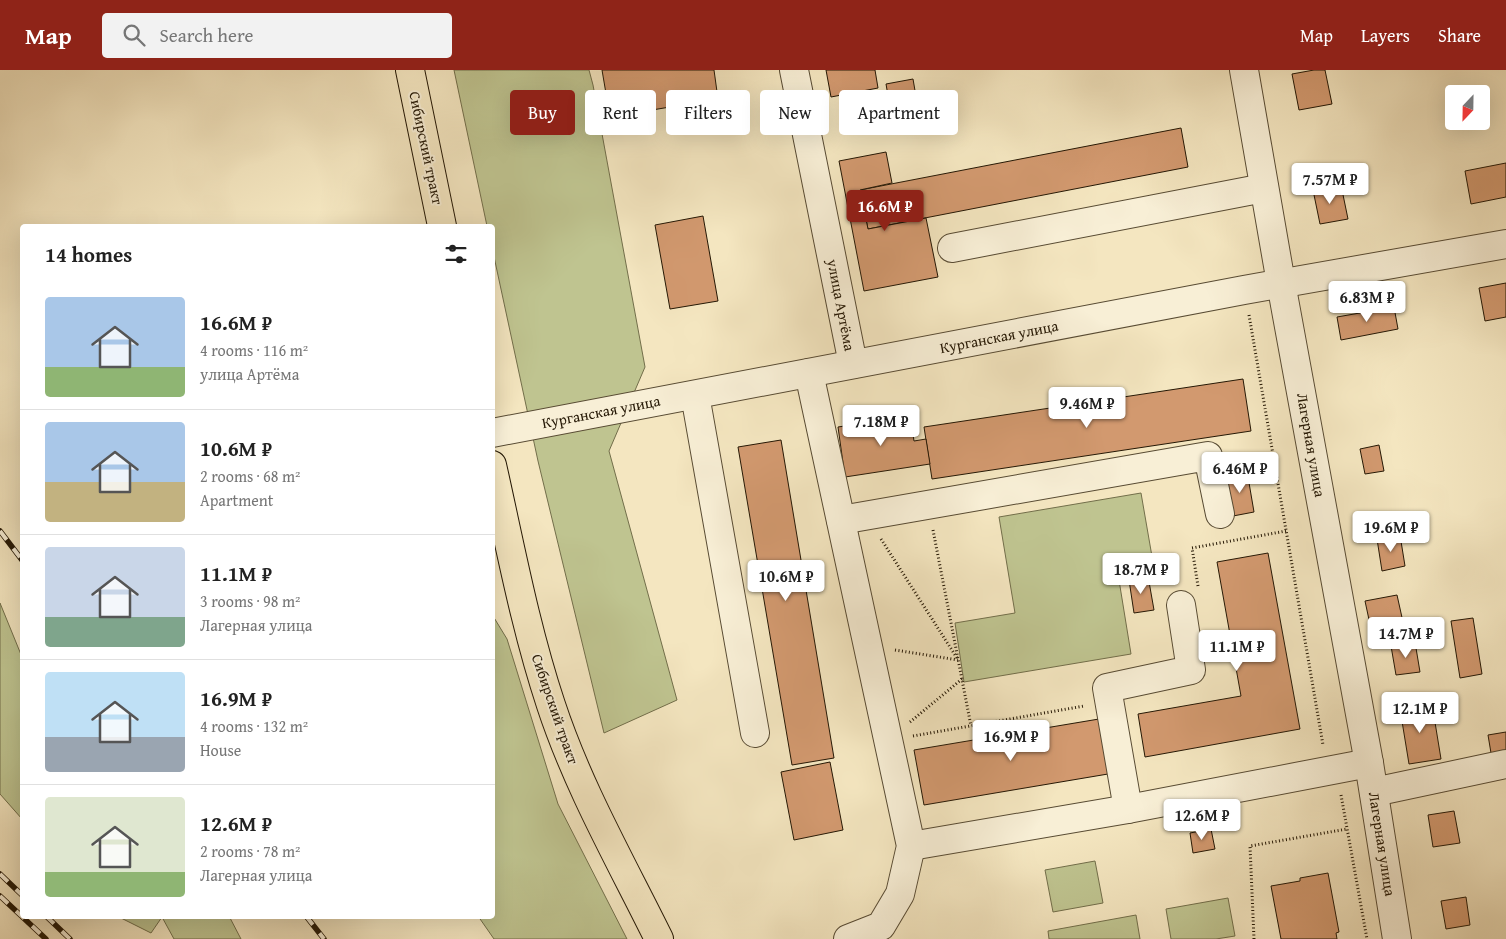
<!DOCTYPE html>
<meta charset="utf-8">
<style>
body{margin:0;font-family:"Gentium Book Plus",serif;background:#f2f2f2;color:#222;height:100vh;display:flex;flex-direction:column;font-size:19px;white-space:nowrap}
*{box-sizing:border-box;margin:0}
p{font-size:16px;color:#767676}
.icon{flex:none;width:28px;height:28px;fill:none;stroke:currentColor;stroke-width:2;stroke-linecap:round;stroke-linejoin:round}
.map{position:relative;flex:1;overflow:hidden}
.side{position:absolute;left:20px;top:154px;width:475px;height:695px;display:flex;flex-direction:column;background:#fff;border-radius:5px;box-shadow:0 5px 20px #0002}
.side>*{flex:none}
.banner{position:absolute;left:510px;top:20px;width:475px;height:45px;display:flex;gap:10px}
.needle{width:32px;rotate:202deg}
.controls{position:absolute;left:1445px;top:15px;display:grid;gap:10px}
.controls a{display:grid;place-items:center;width:45px;height:45px;border-radius:5px;background:#fff;box-shadow:0 5px 20px #0002;font-size:25px}
.price{position:absolute;translate:-50% -42px;padding:0 11px;border-radius:5px;background:#fff;color:#222;font-size:16px;line-height:32px;filter:drop-shadow(0 1px 2px #0008)}
.price::after{content:'';position:absolute;left:50%;top:30px;width:15px;height:11px;margin-left:-8px;background:inherit;clip-path:polygon(0 0,100% 0,50% 100%)}
.price.on{background:#8f2418;color:#fff}
ul{padding:0;list-style:none}
li{display:flex;align-items:center;gap:15px;height:125px;padding:0 25px}
li+li{border-top:1px solid #e0e0e0}
li span{display:grid;place-items:center;flex:none;width:140px;height:100px;border-radius:5px;color:#555}
li>.icon{margin-inline-start:auto}
span .icon{width:60px;height:60px;fill:#fffc;stroke-width:1}
li b{font-size:21px}
h2{display:flex;justify-content:space-between;align-items:center;height:60px;padding:0 25px;font-size:21px}
.chip{padding:0 18px;border-radius:5px;background:#fff;box-shadow:0 5px 20px #0002;font-size:18px;line-height:45px}
.chip.on{background:#8f2418;color:#fff}
header{display:flex;align-items:center;gap:30px;box-sizing:border-box;height:70px;padding:0 25px;background:#8f2418;color:#fff}
header strong{font-size:24px}
nav{display:flex;gap:28px;margin-inline-start:auto;font-size:18px}
.search{width:350px;height:45px;background:#f2f2f2;display:flex;align-items:center;gap:12px;box-sizing:border-box;padding:0 18px;border-radius:5px;color:#767676;font-size:19px}
.map>svg:first-child{display:block}
.green{fill:#bfc490;stroke:#726e4a}
.building{fill:#d2996f;stroke:#241704}
.lines{fill:none;stroke-linecap:round;stroke-linejoin:round}
.minor-casing{stroke:#584b33;stroke-width:30}
.major-casing{stroke:#241704;stroke-width:30}
.path{stroke:#241704;stroke-width:3;stroke-dasharray:1 2.5;stroke-linecap:butt}
.minor{stroke:#f8efd6;stroke-width:28}
.major{stroke:#f4e6c0;stroke-width:28}
.rail-casing{stroke:#241704;stroke-width:5.5}
.rail{stroke:#f8efd6;stroke-width:4;stroke-dasharray:11;stroke-linecap:butt}
.labels{text-anchor:middle;stroke-width:4;stroke-linejoin:round;paint-order:stroke}
.street-label{font-size:15px;fill:#241704;stroke:#f8efd6}
</style>
<header>
<strong>Map</strong>
<div class="search"><svg class="icon" aria-label="search" viewBox="0 0 24 24"><circle cx="10" cy="10" r="6"/><path d="M15 15l6 6"/></svg>Search here</div>
<nav><a>Map</a><a>Layers</a><a>Share</a></nav>
</header>
<div class="map">
<svg width="1506" height="869" viewBox="0 0 1506 869">
<rect width="100%" height="100%" fill="#f4e6c0"/>
<filter id="stains"><feTurbulence type="fractalNoise" baseFrequency=".004" numOctaves="4"/><feColorMatrix values="0 0 0 0 .2 0 0 0 0 .09 0 0 0 0 .02 0 0 0 .5 -.17"/></filter>
<radialGradient id="worn" r=".72"><stop offset=".6" stop-color="#630" stop-opacity="0"/><stop offset="1" stop-color="#630" stop-opacity=".3"/></radialGradient>
<g class="green">
<polygon points="454,0 589,0 593,15 645,297 609,381 677,630 604,663 538,391 493,182 492,156 487,156"/>
<polygon points="1141,423 1154,498 1118,504 1131,584 964,612 955,553 1015,543 999,447"/>
<polygon points="0,533 22,587 22,749 0,724"/>
<polygon points="493,546 507,569 558,734 627,869 494,869 478,846 492,846"/>
<polygon points="1095,791 1103,833 1053,842 1045,800"/>
<polygon points="1228,828 1235,866 1216,869 1171,869 1166,839"/>
<polygon points="1136,845 1140,869 1049,869 1048,861"/>
<polygon points="117,846 229,846 241,869 174,869 162,847 151,863"/>
</g>
<g class="building">
<polygon points="602,0 714,0 718,29 610,47"/>
<polygon points="826,0 875,0 878,18 831,27"/>
<polygon points="1314,0 1325,0 1332,34 1299,40 1292,4"/>
<polygon points="913,9 918,38 891,43 886,14"/>
<polygon points="1181,58 1188,97 868,159 860,120"/>
<polygon points="886,82 892,113 860,120 868,159 926,148 938,207 864,221 839,91"/>
<polygon points="1506,93 1506,127 1471,134 1465,101"/>
<polygon points="1341,115 1348,149 1320,154 1313,120"/>
<polygon points="703,146 718,231 670,239 655,155"/>
<polygon points="1506,213 1506,247 1485,251 1479,218"/>
<polygon points="1394,237 1398,259 1341,270 1337,247"/>
<polygon points="1243,309 1251,361 932,409 924,357"/>
<polygon points="910,346 914,371 926,369 930,394 845,407 838,357"/>
<polygon points="781,370 834,688 792,695 738,377"/>
<polygon points="1379,375 1384,401 1365,404 1360,379"/>
<polygon points="1247,401 1254,442 1233,446 1226,405"/>
<polygon points="1400,465 1405,496 1382,501 1377,469"/>
<polygon points="1268,483 1300,659 1145,687 1138,644 1241,626 1217,492"/>
<polygon points="1148,506 1154,540 1134,543 1129,510"/>
<polygon points="1397,525 1403,552 1371,559 1365,531"/>
<polygon points="1473,548 1482,604 1460,608 1451,551"/>
<polygon points="1415,572 1420,602 1396,605 1391,576"/>
<polygon points="1432,634 1441,689 1409,694 1400,639"/>
<polygon points="1099,649 1108,704 924,735 914,680"/>
<polygon points="1506,662 1506,681 1491,683 1488,665"/>
<polygon points="830,692 843,760 794,770 781,702"/>
<polygon points="1454,741 1460,773 1433,777 1428,745"/>
<polygon points="1211,759 1215,779 1193,783 1190,763"/>
<polygon points="1328,803 1339,862 1336,863 1337,869 1281,869 1271,816 1300,811 1300,808"/>
<polygon points="1466,827 1470,855 1446,859 1441,831"/>
</g>
<g class="lines">
<g class="minor-casing">
<g id="minor">
<polyline points="794,0 853,294"/>
<polyline points="1244,0 1281,213 1369,693 1397,869"/>
<polyline points="952,178 1264,118"/>
<polyline points="809,303 911,776 900,824 881,856 848,869"/>
<polyline points="695,325 755,663"/>
<polyline points="492,363 1244,220 1506,174"/>
<polyline points="841,450 1208,386 1220,444"/>
<polyline points="1374,722 1506,694"/>
<polyline points="1128,739 1107,618 1191,600 1181,535"/>
<polyline points="911,776 1128,739 1369,693"/>
</g>
</g>
<g class="major-casing">
<g id="major">
<polyline points="410,0 442,156"/>
<path d="M492,395c18,80 33,162 59,240 27,82 70,157 108,234"/>
</g>
</g>
<g class="path">
<polyline points="1249,245 1323,675"/>
<polyline points="933,460 971,656"/>
<polyline points="881,469 957,588"/>
<polyline points="1198,516 1192,478 1286,461"/>
<polyline points="895,580 958,590"/>
<polyline points="910,652 962,609"/>
<polyline points="913,666 1084,636"/>
<polyline points="1341,725 1367,869"/>
<polyline points="1254,869 1250,776 1347,759"/>
</g>
<use href="#minor" class="minor"/>
<use href="#major" class="major"/>
<g class="rail-casing">
<g id="rail">
<polyline points="0,461 22,490"/>
<polyline points="0,804 22,825"/>
<polyline points="0,826 46,869"/>
<polyline points="46,846 70,869"/>
<polyline points="306,846 324,869"/>
</g>
</g>
<use href="#rail" class="rail"/>
</g>
<g class="labels">
<g class="street-label">
<text transform="translate(426 78) rotate(78)" y="5">Сибирский тракт</text>
<text transform="translate(841 235) rotate(79)" y="5">улица Артёма</text>
<text transform="translate(999 267) rotate(-11)" y="5">Курганская улица</text>
<text transform="translate(601 342) rotate(-11)" y="5">Курганская улица</text>
<text transform="translate(1311 375) rotate(80)" y="5">Лагерная улица</text>
<text transform="translate(555 639) rotate(71)" y="5">Сибирский тракт</text>
<text transform="translate(1382 774) rotate(81)" y="5">Лагерная улица</text>
</g>
</g>
<rect width="100%" height="100%" filter="url(#stains)"/>
<rect width="100%" height="100%" fill="url(#worn)"/>
</svg>
<div class="controls">
<a><svg class="needle" viewBox="-14 -14 28 28"><path d="M0-13l5 13h-10z" fill="#e53935"/><path d="M0 13l5-13h-10z" fill="#767676"/></svg></a>
</div>
<b class="price" style="left:1330px;top:135px">7.57M ₽</b>
<b class="price on" style="left:885px;top:162px">16.6M ₽</b>
<b class="price" style="left:1367px;top:253px">6.83M ₽</b>
<b class="price" style="left:1087px;top:359px">9.46M ₽</b>
<b class="price" style="left:881px;top:377px">7.18M ₽</b>
<b class="price" style="left:1240px;top:424px">6.46M ₽</b>
<b class="price" style="left:1391px;top:483px">19.6M ₽</b>
<b class="price" style="left:1141px;top:525px">18.7M ₽</b>
<b class="price" style="left:786px;top:532px">10.6M ₽</b>
<b class="price" style="left:1406px;top:589px">14.7M ₽</b>
<b class="price" style="left:1237px;top:602px">11.1M ₽</b>
<b class="price" style="left:1420px;top:664px">12.1M ₽</b>
<b class="price" style="left:1011px;top:692px">16.9M ₽</b>
<b class="price" style="left:1202px;top:771px">12.6M ₽</b>
<div class="banner">
<a class="chip on">Buy</a>
<a class="chip">Rent</a>
<a class="chip">Filters</a>
<a class="chip">New</a>
<a class="chip">Apartment</a>
</div>
<section class="side">
<h2>14 homes<svg class="icon" aria-label="filters" viewBox="0 0 24 24"><path d="M4 7h16M4 17h16"/><circle cx="9" cy="7" r="2"/><circle cx="15" cy="17" r="2"/></svg></h2>
<ul>
<li><span style="background:linear-gradient(#a9c7e8 70%,#8fb573 0)"><svg class="icon" aria-label="home" viewBox="0 0 24 24"><path d="M3 11l9-7 9 7M6 9v11h12V9"/></svg></span><div><b>16.6M ₽</b><p>4 rooms · 116 m²</p><p>улица Артёма</p></div></li>
<li><span style="background:linear-gradient(#a9c7e8 60%,#c2b280 0)"><svg class="icon" aria-label="home" viewBox="0 0 24 24"><path d="M3 11l9-7 9 7M6 9v11h12V9"/></svg></span><div><b>10.6M ₽</b><p>2 rooms · 68 m²</p><p>Apartment</p></div></li>
<li><span style="background:linear-gradient(#c9d6e8 70%,#7fa58c 0)"><svg class="icon" aria-label="home" viewBox="0 0 24 24"><path d="M3 11l9-7 9 7M6 9v11h12V9"/></svg></span><div><b>11.1M ₽</b><p>3 rooms · 98 m²</p><p>Лагерная улица</p></div></li>
<li><span style="background:linear-gradient(#bfe0f5 65%,#9aa5b1 0)"><svg class="icon" aria-label="home" viewBox="0 0 24 24"><path d="M3 11l9-7 9 7M6 9v11h12V9"/></svg></span><div><b>16.9M ₽</b><p>4 rooms · 132 m²</p><p>House</p></div></li>
<li><span style="background:linear-gradient(#dfe7d0 75%,#8fb573 0)"><svg class="icon" aria-label="home" viewBox="0 0 24 24"><path d="M3 11l9-7 9 7M6 9v11h12V9"/></svg></span><div><b>12.6M ₽</b><p>2 rooms · 78 m²</p><p>Лагерная улица</p></div></li>
</ul>
</section>
</div>
